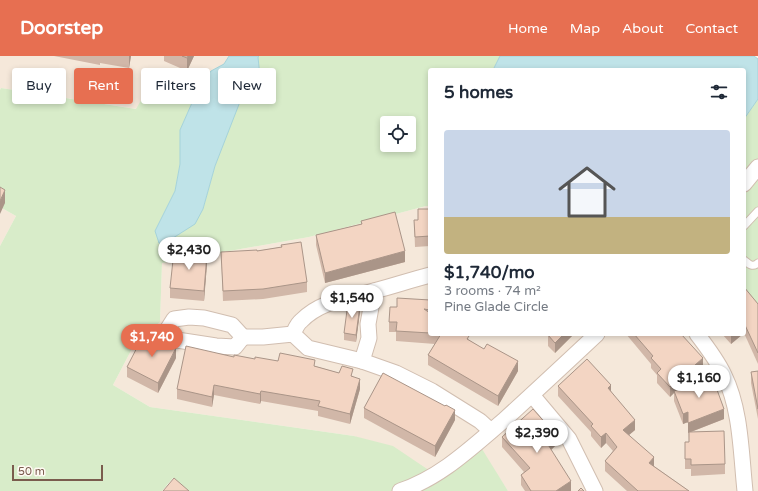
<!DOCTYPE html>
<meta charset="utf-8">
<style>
body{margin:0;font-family:"Varela Round",sans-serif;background:#f6f6f7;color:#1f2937;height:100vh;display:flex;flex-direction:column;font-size:15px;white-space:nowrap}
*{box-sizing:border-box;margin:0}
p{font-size:13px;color:#747a83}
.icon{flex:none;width:22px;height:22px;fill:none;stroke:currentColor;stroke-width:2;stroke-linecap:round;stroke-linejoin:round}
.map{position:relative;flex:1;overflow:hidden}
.details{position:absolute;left:428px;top:12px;width:318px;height:268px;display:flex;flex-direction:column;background:#fff;border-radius:4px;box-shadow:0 2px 6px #0003}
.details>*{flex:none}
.top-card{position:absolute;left:12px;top:12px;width:356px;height:36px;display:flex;gap:8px}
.fabs{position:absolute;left:380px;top:60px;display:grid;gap:8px}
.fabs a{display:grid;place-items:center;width:36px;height:36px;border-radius:4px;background:#fff;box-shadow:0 2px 6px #0003;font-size:20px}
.scale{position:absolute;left:12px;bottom:10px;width:91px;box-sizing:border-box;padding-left:4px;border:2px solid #7a5c4d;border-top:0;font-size:11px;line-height:14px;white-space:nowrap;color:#7a5c4d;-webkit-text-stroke:3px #fffaf3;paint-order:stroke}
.price{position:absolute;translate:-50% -34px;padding:0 9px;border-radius:14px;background:#fff;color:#222;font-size:13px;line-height:26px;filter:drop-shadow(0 1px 2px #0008)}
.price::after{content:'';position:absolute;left:50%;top:24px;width:12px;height:9px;margin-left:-6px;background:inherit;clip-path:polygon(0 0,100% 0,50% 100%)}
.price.active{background:#e76f51;color:#fff}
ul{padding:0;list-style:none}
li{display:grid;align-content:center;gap:8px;height:212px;padding:0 16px}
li+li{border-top:1px solid #e0e1e3}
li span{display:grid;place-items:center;height:124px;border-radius:4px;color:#555}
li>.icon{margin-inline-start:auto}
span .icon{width:72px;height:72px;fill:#fffc;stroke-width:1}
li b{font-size:17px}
h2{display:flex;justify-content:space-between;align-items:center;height:48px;padding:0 16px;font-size:17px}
.tag{padding:0 14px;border-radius:4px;background:#fff;box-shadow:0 2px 6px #0003;font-size:14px;line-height:36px}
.tag.active{background:#e76f51;color:#fff}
header{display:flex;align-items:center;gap:24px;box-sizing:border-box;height:56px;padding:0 20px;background:#e76f51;color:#fff}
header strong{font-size:19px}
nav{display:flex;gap:22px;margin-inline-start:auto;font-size:14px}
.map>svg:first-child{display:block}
.residential{fill:#f5e8da}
.green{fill:#d8ecc9;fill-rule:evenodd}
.water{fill:#bfe3e8;stroke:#a5d3da}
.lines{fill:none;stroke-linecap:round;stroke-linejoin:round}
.lane-casing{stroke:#d1beb0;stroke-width:9}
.street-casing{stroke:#d1beb0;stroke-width:17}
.lane{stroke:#fff;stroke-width:7}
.street{stroke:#fff;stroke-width:15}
.wall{fill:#d1b7a8}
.shaded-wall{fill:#aa9588}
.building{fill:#f3d5c3;stroke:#aa9588}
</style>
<header>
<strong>Doorstep</strong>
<nav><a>Home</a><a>Map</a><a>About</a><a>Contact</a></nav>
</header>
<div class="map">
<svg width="758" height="435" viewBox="0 0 758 435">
<rect width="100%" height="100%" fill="#fdf6ec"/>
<g class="residential">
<polygon points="0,0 229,0 224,8 211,15 199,31 192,47 143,41 137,53 1,32 0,34"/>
<polygon points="426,150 430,150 430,278 744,278 744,240 758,263 758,435 508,435 498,420 439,421 354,380 150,351 113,329 136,285 160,265 162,207 309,181"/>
<polygon points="0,151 16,160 0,190"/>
</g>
<g class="green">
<path d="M259,0h241l-7,14h-63v136h-4l-117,31 -147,26 -2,59 -24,19 -23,44 37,22 204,29 39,10 46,31 43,-28 26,42h-325l-10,-13 -11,13h-162v-245l16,-30 -16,-9v-117l1,-2 135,21 7,-12 49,6 -12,27v34l-5,27 -20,40 48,-22 12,-43 19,-53 9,-19 17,-17 -2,-20zM387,67h22v22h-22z"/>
<polygon points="758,43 758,263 744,240 744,63"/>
</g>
<g class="water">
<polygon points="229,0 259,0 258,1 260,21 243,38 215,110 203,153 195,168 162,189 159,187 155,175 175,135 180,108 180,74 199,31 211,15 224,8"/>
<polygon points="500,0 754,0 758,3 758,43 744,63 744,14 493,14"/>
</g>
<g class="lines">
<g class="lane-casing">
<g id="lane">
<polyline points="744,170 758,155"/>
<path d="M744,204c5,4 8,8 14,3"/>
</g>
</g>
<g class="street-casing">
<g id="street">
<polyline points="744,128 758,111"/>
<polygon points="189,261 204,262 232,269 243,281 235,291 216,290 177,284 167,274 174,263"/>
<path d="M293,278c2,-4 4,-10 8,-13 19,-20 48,-23 73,-30 19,-5 37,-11 56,-16"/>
<path d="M697,278c10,13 20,26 27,41 17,34 17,79 21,116"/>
<polyline points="243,281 263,281 293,278 308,292 362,305 396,317 432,335 480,365 491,375"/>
<polyline points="362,305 369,282 368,268 374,235"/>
<polyline points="532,339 569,383 595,435"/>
<path d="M400,435c40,-13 71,-43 103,-70 32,-29 63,-58 94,-87"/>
</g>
</g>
<use href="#lane" class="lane"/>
<use href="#street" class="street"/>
</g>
<g class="wall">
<polygon points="54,0 131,0 129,12 100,7 100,9"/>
<polygon points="164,0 194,0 187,15 164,5"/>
<polygon points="418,153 430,153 430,190 415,191 414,164 418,164"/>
<polygon points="361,165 405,206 325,227 316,189 316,179 361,168"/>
<polygon points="281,189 307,226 307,236 263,243 223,245 221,196 257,195 281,191"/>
<polygon points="207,208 204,245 170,242 170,232"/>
<polygon points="744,231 758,248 758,308 744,277"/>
<polygon points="430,244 430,278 466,278 469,284 518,315 498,350 428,309 428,299 435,288 396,285 396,276 389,276 389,266 397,251"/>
<polygon points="360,256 356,286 344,284 344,277"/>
<polygon points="547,278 574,278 555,297 548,290 548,279"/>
<polygon points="626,278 681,278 703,312 679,333 724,363 691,376 725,408 725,418 691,420 691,413 685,413 685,386 689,386 688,366 683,368 674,345 674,337 670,341 657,327 657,319 651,312 651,308"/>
<polygon points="722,278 743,278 731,288"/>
<polygon points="234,301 315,310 339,317 353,320 360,333 350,368 318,360 318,355 261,345 260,348 214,339 212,351 177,343 177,333"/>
<polygon points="176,302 158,337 127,321 127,311"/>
<polygon points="758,315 758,363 751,327 751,316"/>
<polygon points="558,330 611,335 635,374 629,379 654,410 689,435 627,435 605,415 605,405 613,395 606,387 601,392 591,380 591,376 558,340"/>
<polygon points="364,352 455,364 435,401 364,362"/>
<polygon points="502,381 556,389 551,394 571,435 525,435 521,429 521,419 524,416 502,391"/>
</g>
<g class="shaded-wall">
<polygon points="129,0 131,0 129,12"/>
<polygon points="188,0 194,0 187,15 187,2"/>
<polygon points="5,134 5,147 0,158 0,145"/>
<polygon points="405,195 405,206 325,227 325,217"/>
<polygon points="207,198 207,208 204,245 204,235"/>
<polygon points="360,249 360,256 356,286 356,279"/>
<polygon points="564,278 574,278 555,297 555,287"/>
<polygon points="731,278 743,278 731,288"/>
<polygon points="176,292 176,302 158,337 158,327"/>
<polygon points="703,302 703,312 675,337 674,335 674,337 670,341 670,331"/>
<polygon points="518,305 518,315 498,350 498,340"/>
<polygon points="360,323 360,333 350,368 350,358"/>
<polygon points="214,329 214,339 212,351 212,341"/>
<polygon points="611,329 611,339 608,332"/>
<polygon points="261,335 261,345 260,348 260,338"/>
<polygon points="724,353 724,363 688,377 688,367"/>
<polygon points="455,354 455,364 435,401 435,390"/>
<polygon points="688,356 688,366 683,368 683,358"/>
<polygon points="635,364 635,374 623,384 623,374"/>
<polygon points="606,377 606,387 601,392 601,381"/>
<polygon points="556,379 556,389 547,398 547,387"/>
<polygon points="654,401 654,411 649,407"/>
<polygon points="571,425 571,435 556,435"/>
</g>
<g class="building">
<polygon points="182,0 188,0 187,2"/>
<polygon points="0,131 5,134 0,145"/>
<polygon points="418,153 430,153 430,180 415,181 414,164 418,164"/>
<polygon points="395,156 405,195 325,217 316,179 362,168 361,165"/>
<polygon points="301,186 307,226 263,233 223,235 221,196 257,194 257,195 282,191 281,189"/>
<polygon points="174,195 207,198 204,235 170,232"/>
<polygon points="744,231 758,248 758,297 744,267"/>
<polygon points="397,242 430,244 430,254 424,253 430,257 430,277 396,275 397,266 389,266 390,251 397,251"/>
<polygon points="348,247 360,249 356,279 344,277"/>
<polygon points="145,276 176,292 158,327 127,311"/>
<polygon points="441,278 466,278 469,280 467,283 484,293 487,288 518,305 498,340 428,299"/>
<polygon points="549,278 564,278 555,287 548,279"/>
<polygon points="634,278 681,278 703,302 670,331 657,317 661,313 651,302 653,300"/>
<polygon points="186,290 234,301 234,299 255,303 255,301 278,305 280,297 315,304 314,310 339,317 342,310 353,313 351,320 360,323 350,358 318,350 320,345 261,335 260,338 214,329 212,341 177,333"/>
<polygon points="587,303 611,329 608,332 635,364 623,374 654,401 649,407 689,435 638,435 605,405 617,391 606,377 601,381 591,370 593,368 558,330"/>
<polygon points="758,315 758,353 751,316"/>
<polygon points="383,317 445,350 446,349 455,354 435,390 364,352"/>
<polygon points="712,320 724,353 688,367 688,356 683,358 674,335"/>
<polygon points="533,353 556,379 547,387 571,425 556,435 531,435 521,419 530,412 502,381"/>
<polygon points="724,375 725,408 691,409 691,403 685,403 685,386 689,386 689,376"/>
<polygon points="174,422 189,435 163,435"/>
<polygon points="581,432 584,435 578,435"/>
</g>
</svg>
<div class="fabs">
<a><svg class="icon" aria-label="locate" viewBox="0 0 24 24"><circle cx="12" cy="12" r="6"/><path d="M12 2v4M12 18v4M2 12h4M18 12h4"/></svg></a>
</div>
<div class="scale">50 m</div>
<b class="price" style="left:189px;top:215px">$2,430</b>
<b class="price" style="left:352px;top:263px">$1,540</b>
<b class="price active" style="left:152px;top:302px">$1,740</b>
<b class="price" style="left:699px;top:343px">$1,160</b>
<b class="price" style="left:537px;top:398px">$2,390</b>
<div class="top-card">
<a class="tag">Buy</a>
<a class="tag active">Rent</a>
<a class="tag">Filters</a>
<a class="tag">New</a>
</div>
<section class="details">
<h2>5 homes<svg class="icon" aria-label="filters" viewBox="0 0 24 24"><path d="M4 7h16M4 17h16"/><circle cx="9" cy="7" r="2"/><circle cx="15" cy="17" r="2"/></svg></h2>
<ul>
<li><span style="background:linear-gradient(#c9d6e8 70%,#c2b280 0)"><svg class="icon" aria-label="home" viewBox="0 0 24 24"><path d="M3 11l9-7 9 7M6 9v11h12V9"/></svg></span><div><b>$1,740/mo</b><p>3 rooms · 74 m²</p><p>Pine Glade Circle</p></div></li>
</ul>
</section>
</div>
